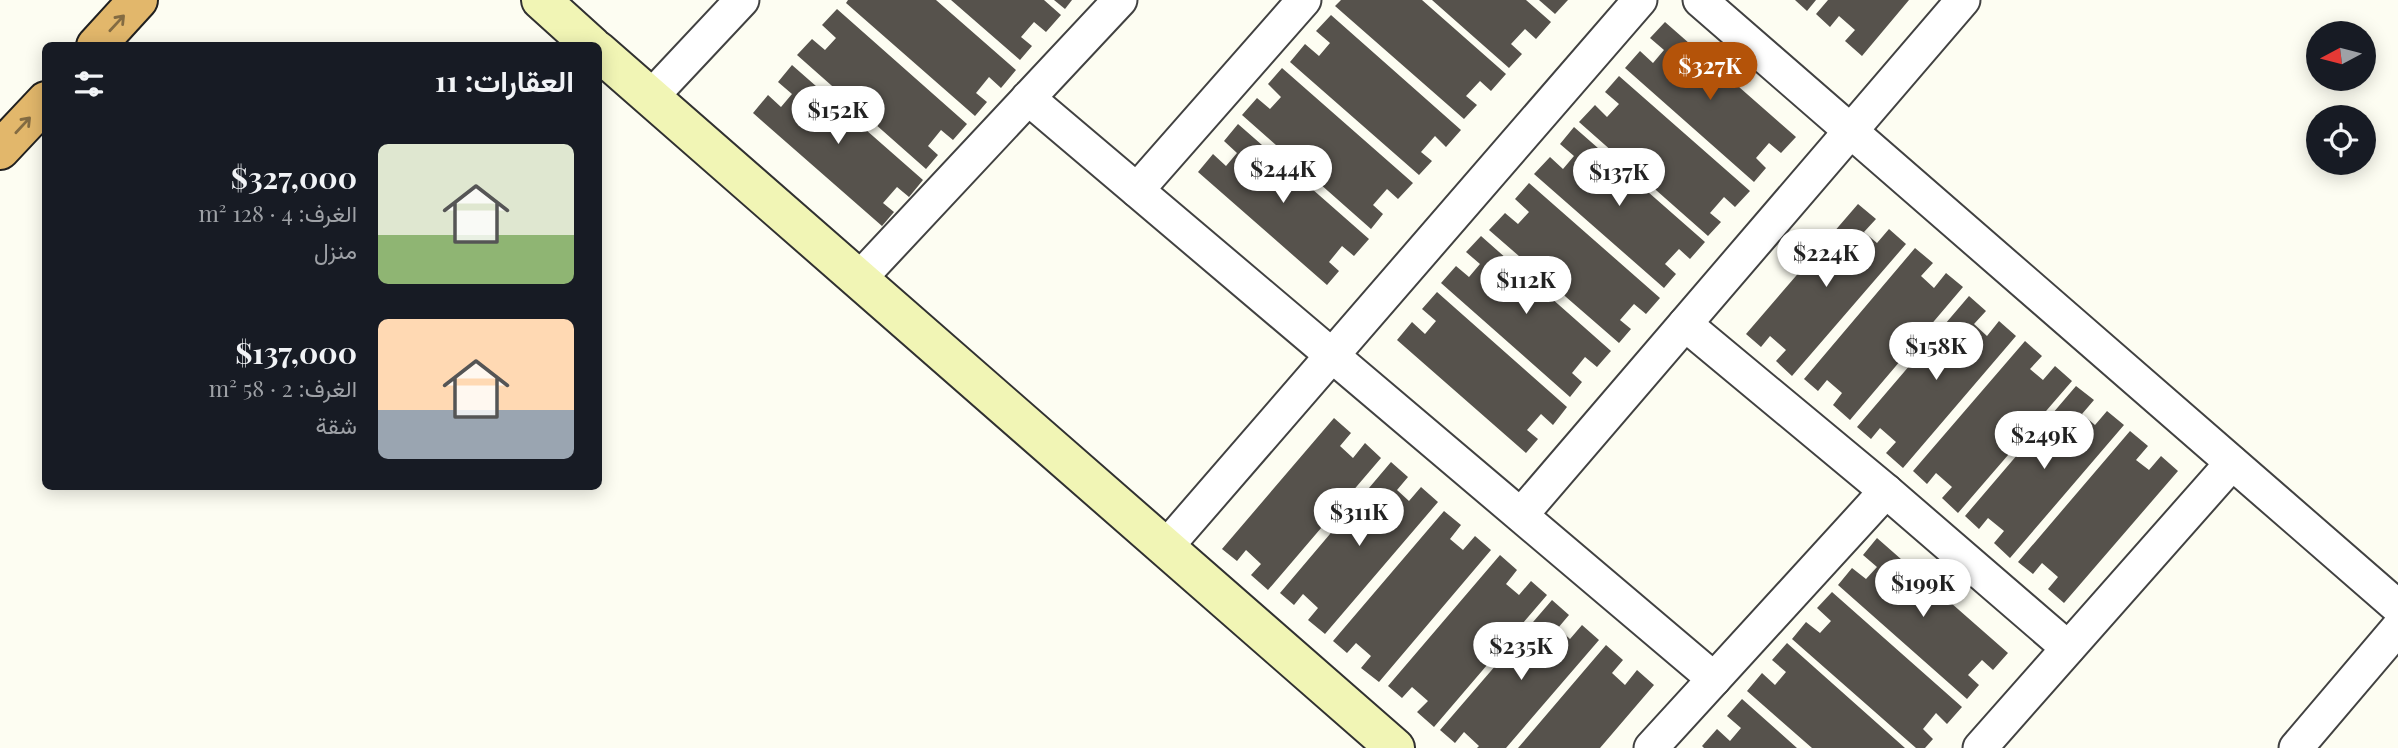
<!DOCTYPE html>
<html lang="ar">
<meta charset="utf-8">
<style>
body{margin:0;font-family:"Playfair Display",Vazirmatn,serif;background:#242831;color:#f1f3f6;direction:rtl;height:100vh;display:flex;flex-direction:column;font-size:26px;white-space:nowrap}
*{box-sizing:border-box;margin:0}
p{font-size:23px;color:#9ea1a6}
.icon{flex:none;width:38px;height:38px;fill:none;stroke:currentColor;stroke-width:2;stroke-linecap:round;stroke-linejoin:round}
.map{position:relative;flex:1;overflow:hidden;direction:ltr}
.details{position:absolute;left:42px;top:42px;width:560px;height:448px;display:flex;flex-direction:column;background:#171b24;border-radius:10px;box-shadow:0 4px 18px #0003;direction:rtl}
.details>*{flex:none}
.needle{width:46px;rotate:263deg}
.fabs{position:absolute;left:2306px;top:21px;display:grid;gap:14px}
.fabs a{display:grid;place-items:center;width:70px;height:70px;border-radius:50%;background:#171b24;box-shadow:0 4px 18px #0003;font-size:35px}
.price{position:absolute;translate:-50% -60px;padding:0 16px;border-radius:24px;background:#fff;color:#222;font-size:23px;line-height:46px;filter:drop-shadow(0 2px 4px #0008)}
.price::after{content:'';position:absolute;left:50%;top:42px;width:21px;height:16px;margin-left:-10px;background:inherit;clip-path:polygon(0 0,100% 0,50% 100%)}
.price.selected{background:#b45309;color:#fff}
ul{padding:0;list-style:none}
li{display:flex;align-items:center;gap:21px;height:175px;padding:0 28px}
li span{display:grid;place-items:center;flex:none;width:196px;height:140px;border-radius:10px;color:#555}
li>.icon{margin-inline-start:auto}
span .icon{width:84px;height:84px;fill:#fffc;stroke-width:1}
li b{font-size:30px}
h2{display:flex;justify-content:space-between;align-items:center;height:84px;padding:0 28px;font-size:30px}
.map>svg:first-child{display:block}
.building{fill:#56524c}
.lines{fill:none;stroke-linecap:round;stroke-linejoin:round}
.street-casing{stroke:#424242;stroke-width:37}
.secondary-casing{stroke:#313131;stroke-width:42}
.highway-casing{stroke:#202020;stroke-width:42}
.street{stroke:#fff;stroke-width:33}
.secondary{stroke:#f1f5b5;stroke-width:38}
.highway{stroke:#e2b76b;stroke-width:38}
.oneway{stroke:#836b42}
</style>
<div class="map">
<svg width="2398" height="748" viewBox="0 0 2398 748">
<rect width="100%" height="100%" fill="#fdfdf2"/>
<g class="building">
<polygon points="848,0 936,0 1016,70 1001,88 989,77 976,93 987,102 975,116 846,3"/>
<polygon points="951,0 1044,0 1061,15 1046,32 1034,22 1021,37 1032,46 1020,60"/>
<polygon points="1054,0 1072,0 1065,9"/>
<polygon points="1341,0 1422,0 1506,74 1491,91 1480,81 1466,96 1477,105 1464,119 1335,6"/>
<polygon points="1432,0 1526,0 1551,22 1536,39 1525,29 1511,44 1522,54 1509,68"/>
<polygon points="1539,0 1568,0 1555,14"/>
<polygon points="1795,0 1816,0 1807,11"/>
<polygon points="1828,0 1909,0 1862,56 1845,41 1855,30 1839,16 1830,27 1816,14"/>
<polygon points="837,9 967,124 953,140 941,130 928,146 938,155 926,169 797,55 812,39 825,50 836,38 822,25"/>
<polygon points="1331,15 1461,130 1446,147 1435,136 1421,152 1432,161 1419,175 1290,62 1305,44 1319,56 1330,43 1316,31"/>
<polygon points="1665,22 1796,137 1781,153 1769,143 1756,158 1766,168 1754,182 1625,68 1640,51 1653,63 1664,50 1650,38"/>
<polygon points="792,65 923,180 909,197 897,187 883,203 894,212 882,226 753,113 768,95 781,107 792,94 778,82"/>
<polygon points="1282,68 1413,183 1398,199 1387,189 1373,205 1383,214 1371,229 1242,115 1257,98 1270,109 1281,97 1268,84"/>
<polygon points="1619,76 1750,191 1735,207 1724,197 1710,213 1721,222 1708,236 1579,122 1595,105 1607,117 1619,104 1605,92"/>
<polygon points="1238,124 1369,239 1354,256 1342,246 1329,262 1339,271 1327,285 1198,172 1213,154 1226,166 1237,153 1224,141"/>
<polygon points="1574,127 1705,242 1690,259 1679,249 1665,264 1676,274 1664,288 1534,174 1550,157 1563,169 1574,156 1560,144"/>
<polygon points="1529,183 1660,298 1646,314 1634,304 1620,320 1631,329 1619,343 1489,230 1505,213 1518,224 1529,212 1515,199"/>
<polygon points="1858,204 1876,219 1864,232 1877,243 1889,229 1906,244 1792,376 1776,361 1786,350 1770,336 1761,347 1746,334"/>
<polygon points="1481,236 1611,351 1597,367 1585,357 1572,373 1582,382 1570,397 1441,283 1456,266 1469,277 1480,264 1466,252"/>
<polygon points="1915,248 1933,263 1921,276 1934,288 1946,273 1963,287 1850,420 1833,405 1842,393 1827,380 1818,391 1804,379"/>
<polygon points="1437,292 1567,407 1553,425 1541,414 1527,430 1538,439 1526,453 1397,340 1412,322 1425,334 1436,321 1422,309"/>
<polygon points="1969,296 1986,311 1974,324 1987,336 1999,321 2016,336 1903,468 1886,453 1896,442 1880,428 1871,439 1857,427"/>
<polygon points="2025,341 2042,356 2030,369 2043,380 2055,366 2072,381 1958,513 1942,498 1952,487 1936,473 1927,484 1913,471"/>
<polygon points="2076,386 2094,400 2082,414 2095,425 2107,411 2124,425 2010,558 1994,543 2004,531 1988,518 1979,529 1965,516"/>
<polygon points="1334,418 1351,433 1340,446 1353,458 1365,443 1381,458 1268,590 1251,575 1261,564 1246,550 1237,561 1222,549"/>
<polygon points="2130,431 2148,446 2136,460 2149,470 2161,456 2178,471 2064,603 2048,589 2058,577 2042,563 2033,574 2018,562"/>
<polygon points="1391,462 1408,477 1397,490 1409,501 1421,487 1438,502 1325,634 1308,620 1318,608 1303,594 1294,605 1280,593"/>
<polygon points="1444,511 1461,525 1450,539 1463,550 1475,536 1491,550 1379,682 1361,668 1371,656 1356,643 1347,653 1333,641"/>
<polygon points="1877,538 2008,653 1993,670 1982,660 1968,675 1979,685 1967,699 1838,585 1852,568 1866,579 1877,567 1863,555"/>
<polygon points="1500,555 1517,570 1506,584 1519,595 1531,581 1547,595 1434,727 1417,712 1428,701 1412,687 1402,698 1388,686"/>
<polygon points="1832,592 1962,707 1947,724 1936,713 1923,729 1933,739 1925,748 1916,748 1792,639 1806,622 1820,633 1831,621 1817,608"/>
<polygon points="1552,600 1569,615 1558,628 1570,639 1582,625 1599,640 1506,748 1477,748 1479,746 1464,732 1455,743 1440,730"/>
<polygon points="1787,643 1905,748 1812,748 1747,691 1762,673 1775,685 1786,672 1772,660"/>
<polygon points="1606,645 1623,660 1612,673 1625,685 1637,670 1654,685 1600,748 1518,748"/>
<polygon points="1742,699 1797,748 1704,748 1702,746 1717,729 1730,741 1741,728 1727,716"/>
</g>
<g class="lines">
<g class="street-casing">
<g id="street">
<polyline points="1700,0 2398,607"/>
<polyline points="651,97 742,0"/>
<polyline points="1028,98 1714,679"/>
<polyline points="1137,190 1304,0"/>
<polyline points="859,279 1120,0"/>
<polyline points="1685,324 1886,491 2068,648"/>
<polyline points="1521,515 1963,0"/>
<polyline points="1166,547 1640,0"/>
<polyline points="1651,748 1886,491"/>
<polyline points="1980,748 2232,463"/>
<polyline points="2296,748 2398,628"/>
</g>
</g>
<g class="secondary-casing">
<g id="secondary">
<polyline points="541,0 592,46"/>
<polyline points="598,51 1395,748"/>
</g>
</g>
<g class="highway-casing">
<g id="highway">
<polyline points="96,46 138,0"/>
<polyline points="0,150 46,101"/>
</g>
</g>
<use href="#street" class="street"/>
<use href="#secondary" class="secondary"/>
<use href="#highway" class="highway"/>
</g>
<defs><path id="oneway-shaft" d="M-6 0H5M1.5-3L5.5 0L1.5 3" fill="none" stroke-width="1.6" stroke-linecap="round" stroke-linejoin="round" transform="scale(1.75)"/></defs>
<g class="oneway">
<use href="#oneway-shaft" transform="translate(117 23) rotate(-47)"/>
<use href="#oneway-shaft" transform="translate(23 125) rotate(-47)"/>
</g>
</svg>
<div class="fabs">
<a><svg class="needle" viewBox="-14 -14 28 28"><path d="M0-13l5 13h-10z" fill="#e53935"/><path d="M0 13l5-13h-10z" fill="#9ea1a6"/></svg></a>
<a><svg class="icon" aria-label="locate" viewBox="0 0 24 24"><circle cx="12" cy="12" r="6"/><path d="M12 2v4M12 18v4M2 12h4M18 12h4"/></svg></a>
</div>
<b class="price selected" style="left:1710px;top:102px">$327K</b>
<b class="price" style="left:838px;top:146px">$152K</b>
<b class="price" style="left:1283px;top:205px">$244K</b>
<b class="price" style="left:1619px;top:208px">$137K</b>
<b class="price" style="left:1826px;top:289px">$224K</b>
<b class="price" style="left:1526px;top:316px">$112K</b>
<b class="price" style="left:1936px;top:382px">$158K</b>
<b class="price" style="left:2044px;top:471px">$249K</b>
<b class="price" style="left:1359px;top:548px">$311K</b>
<b class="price" style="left:1923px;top:619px">$199K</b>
<b class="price" style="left:1521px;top:682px">$235K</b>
<section class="details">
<h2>العقارات: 11<svg class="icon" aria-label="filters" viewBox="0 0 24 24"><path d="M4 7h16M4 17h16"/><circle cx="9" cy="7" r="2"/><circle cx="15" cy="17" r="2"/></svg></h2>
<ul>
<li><span style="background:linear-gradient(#dfe7d0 65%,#8fb573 0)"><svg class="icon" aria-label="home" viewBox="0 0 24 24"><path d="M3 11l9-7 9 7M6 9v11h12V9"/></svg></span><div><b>$327,000</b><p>الغرف: 4 · 128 m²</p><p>منزل</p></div></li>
<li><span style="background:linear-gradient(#ffd9b3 65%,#9aa5b1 0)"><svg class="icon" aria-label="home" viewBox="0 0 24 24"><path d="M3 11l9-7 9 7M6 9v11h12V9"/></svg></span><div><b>$137,000</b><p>الغرف: 2 · 58 m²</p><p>شقة</p></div></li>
</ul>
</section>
</div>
